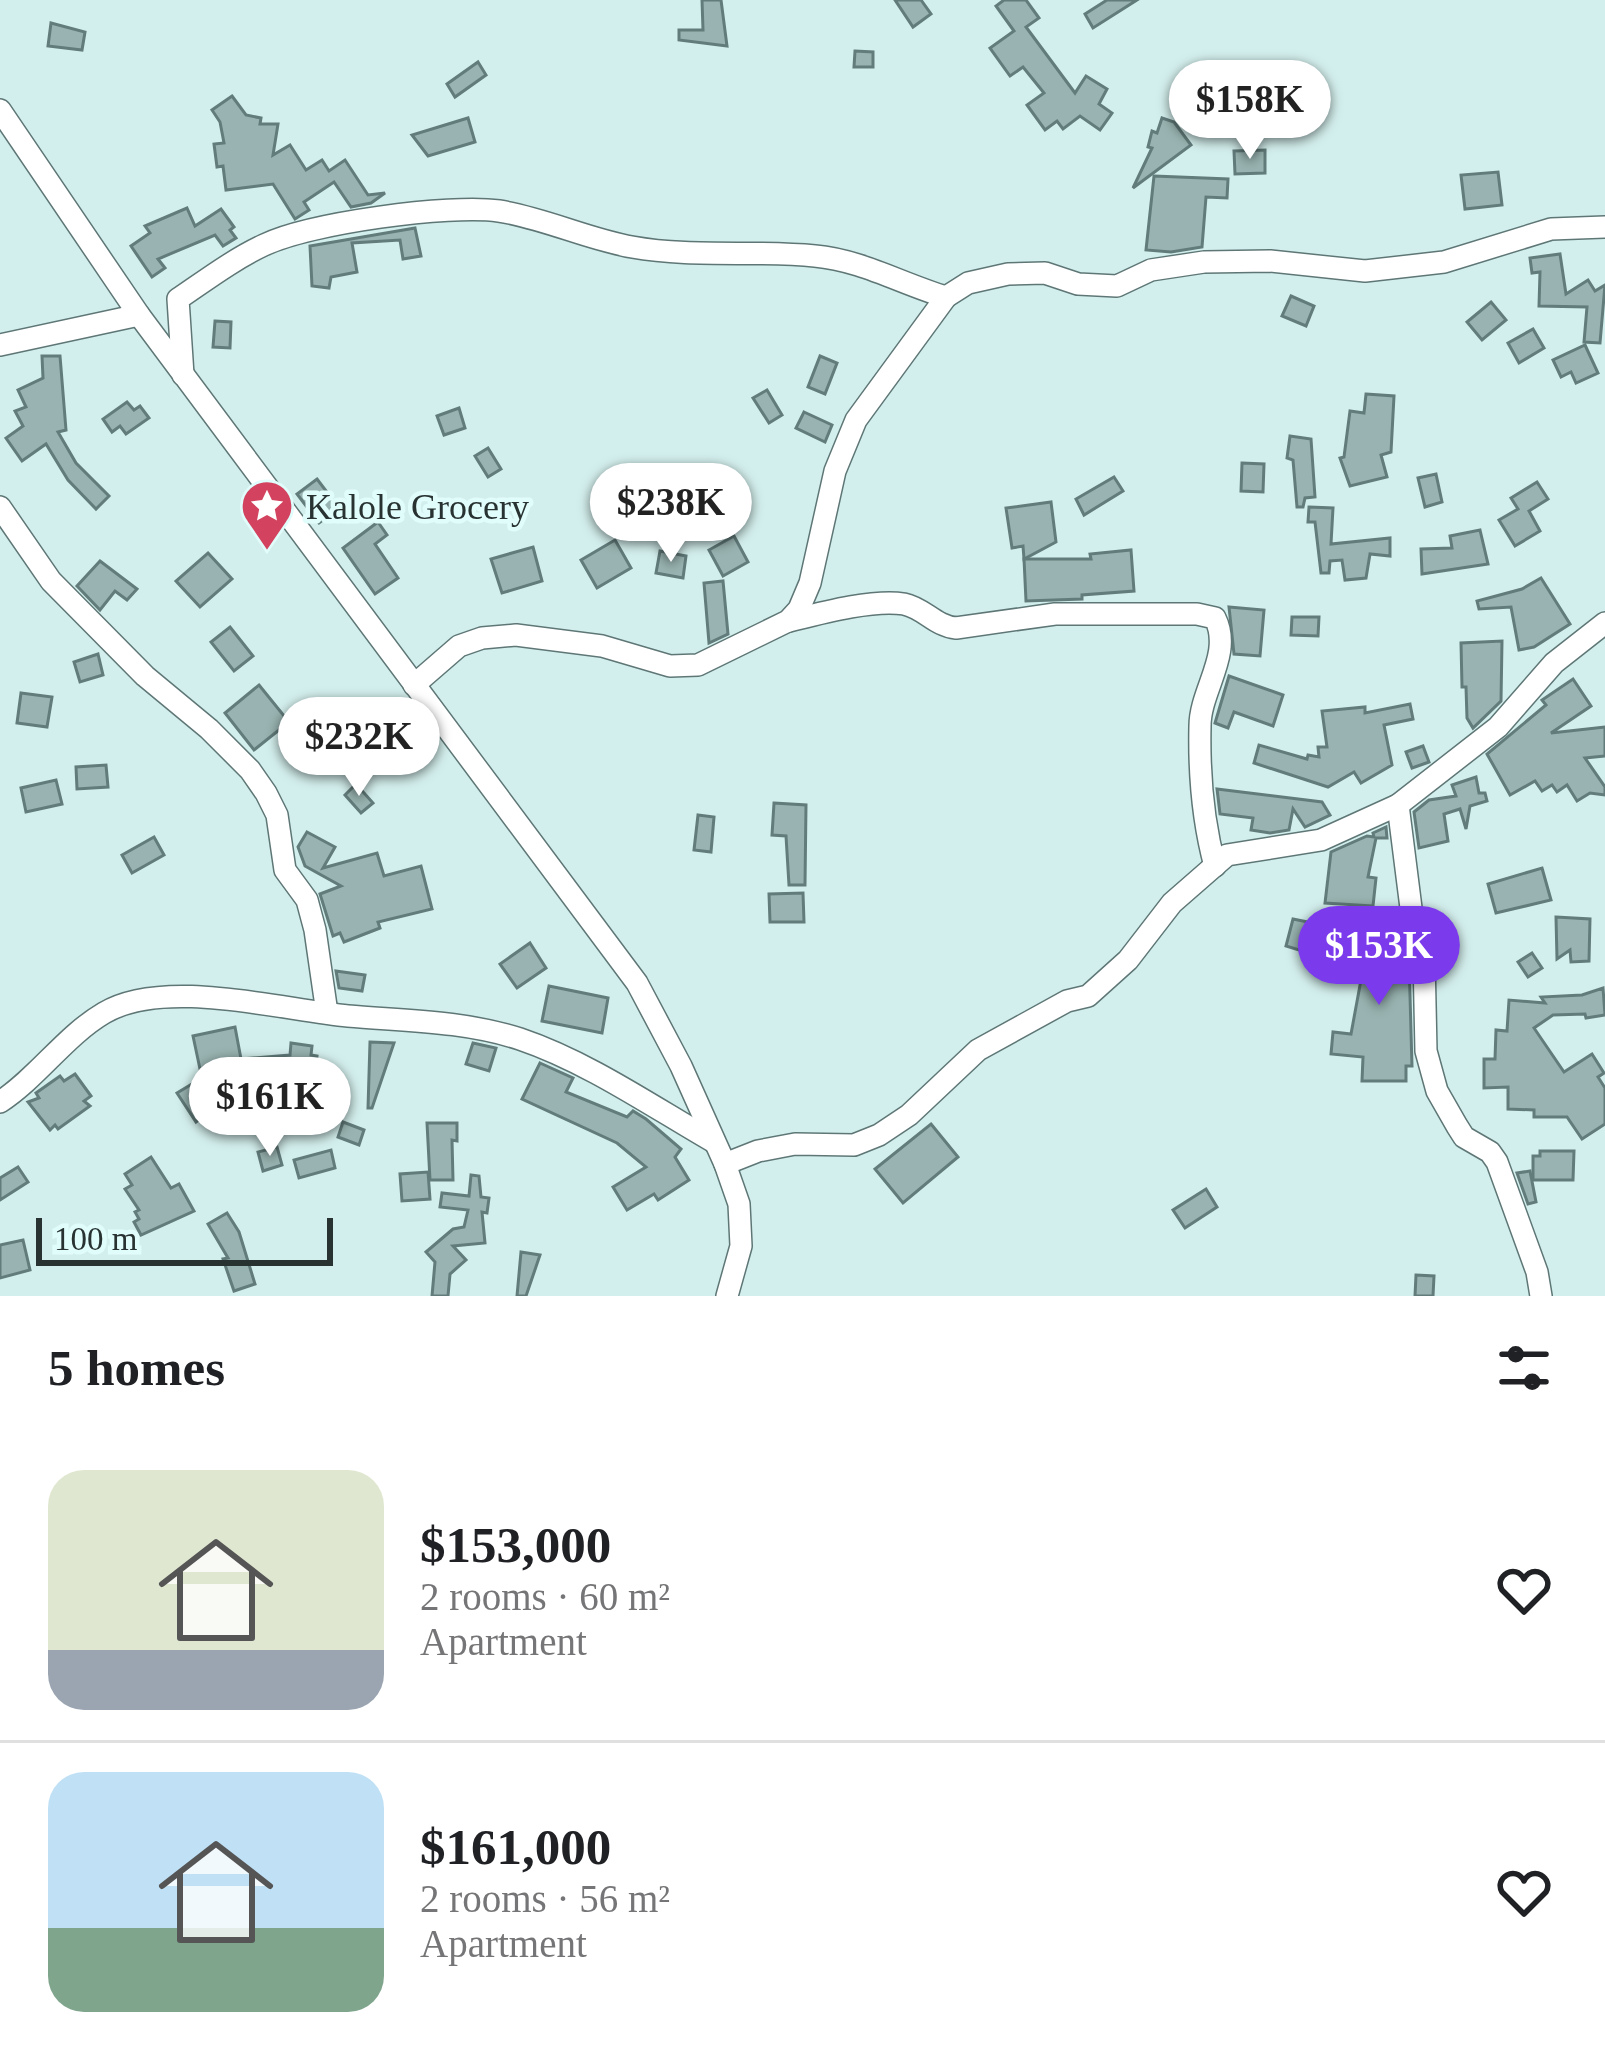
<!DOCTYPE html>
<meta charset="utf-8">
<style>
body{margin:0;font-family:"Times New Roman",serif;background:#f6f6f6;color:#202124;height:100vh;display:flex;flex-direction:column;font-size:45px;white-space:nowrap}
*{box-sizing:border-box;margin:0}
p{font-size:39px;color:#757577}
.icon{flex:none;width:66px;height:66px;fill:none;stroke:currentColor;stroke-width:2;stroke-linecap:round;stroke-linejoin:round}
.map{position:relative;height:1296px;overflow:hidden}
.sheet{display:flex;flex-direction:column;background:#fff;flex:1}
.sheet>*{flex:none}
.scale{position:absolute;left:36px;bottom:30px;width:297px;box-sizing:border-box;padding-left:12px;border:6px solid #273231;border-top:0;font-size:33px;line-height:42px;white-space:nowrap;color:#273231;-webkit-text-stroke:9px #e0fcfb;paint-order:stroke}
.price{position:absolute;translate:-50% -102px;padding:0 27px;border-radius:42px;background:#fff;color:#222;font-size:39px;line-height:78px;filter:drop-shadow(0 3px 6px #0008)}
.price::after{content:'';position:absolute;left:50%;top:72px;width:36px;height:27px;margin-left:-18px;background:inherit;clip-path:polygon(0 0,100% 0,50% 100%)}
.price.selected{background:#7c3aed;color:#fff}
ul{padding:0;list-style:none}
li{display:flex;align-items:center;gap:36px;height:300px;padding:0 48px}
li+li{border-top:3px solid #e0e0e0}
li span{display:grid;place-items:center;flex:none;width:336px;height:240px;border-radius:36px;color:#555}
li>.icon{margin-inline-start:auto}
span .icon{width:144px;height:144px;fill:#fffc;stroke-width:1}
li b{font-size:51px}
h2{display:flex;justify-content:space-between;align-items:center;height:144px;padding:0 48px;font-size:51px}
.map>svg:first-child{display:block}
.building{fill:#98b3b1;stroke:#627c7b;stroke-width:3}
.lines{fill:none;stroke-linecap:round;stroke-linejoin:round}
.minor-casing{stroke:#5e7776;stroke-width:24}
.minor{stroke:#fff;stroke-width:21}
.labels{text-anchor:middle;stroke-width:9;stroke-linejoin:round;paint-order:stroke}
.poi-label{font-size:36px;fill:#273231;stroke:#e0fcfb;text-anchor:start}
</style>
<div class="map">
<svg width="1605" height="1296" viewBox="0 0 1605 1296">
<rect width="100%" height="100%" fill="#d3efed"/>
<g class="building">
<polygon points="702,0 721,0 727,46 679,40 679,30 703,30"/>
<polygon points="895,0 921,0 931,14 913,27"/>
<polygon points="1004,0 1026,0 1039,18 1026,27 1075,93 1086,76 1107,89 1099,104 1112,113 1100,130 1080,116 1063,129 1057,121 1045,130 1027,105 1044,93 1023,67 1010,76 990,48 1014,31 996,6"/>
<polygon points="1107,0 1137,0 1093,28 1085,14"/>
<polygon points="51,23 85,32 82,50 48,46"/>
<polygon points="855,51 873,52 873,67 854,67"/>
<polygon points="478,62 486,75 455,97 447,84"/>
<polygon points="1267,73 1284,91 1261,112 1244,94"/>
<polygon points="232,96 246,115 261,118 260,124 278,124 273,155 290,145 306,170 322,160 329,171 345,160 368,195 385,193 371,203 351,207 334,182 304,202 309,210 295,219 273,184 226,190 223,166 217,167 214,144 224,143 220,122 212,110"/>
<polygon points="468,118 475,142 428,156 412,135"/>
<polygon points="1162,118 1174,122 1191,145 1133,188 1152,148 1148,147 1152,131 1157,133"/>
<polygon points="1265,150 1265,173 1235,174 1234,151"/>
<polygon points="1498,172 1502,205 1465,209 1461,175"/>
<polygon points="1154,176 1228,179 1227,198 1206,197 1202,247 1171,252 1146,250"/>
<polygon points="187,208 195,226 221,209 234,227 230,230 236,238 223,246 215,235 158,259 165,268 152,277 131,246 150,233 145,226"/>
<polygon points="415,228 421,256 403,259 400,240 352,243 357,272 331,277 329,288 312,286 310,246"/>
<polygon points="1560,254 1566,294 1588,280 1595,291 1605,285 1600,343 1584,342 1587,307 1539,306 1540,272 1532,273 1530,258"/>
<polygon points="1291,296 1314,306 1306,326 1282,316"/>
<polygon points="1491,302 1506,320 1482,340 1467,322"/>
<polygon points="215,321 231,322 230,348 213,347"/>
<polygon points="1533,329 1544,348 1519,363 1508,343"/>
<polygon points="1585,345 1598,373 1576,383 1571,372 1561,377 1553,360"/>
<polygon points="42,356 60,356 66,430 58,432 76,463 109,496 96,509 68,480 46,444 22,461 6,438 23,426 15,411 26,407 18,390 43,378"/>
<polygon points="820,356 837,363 825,394 808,387"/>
<polygon points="767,390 782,415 769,423 753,398"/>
<polygon points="1366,394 1394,396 1391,452 1381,455 1387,477 1350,486 1340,458 1344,457 1350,411 1364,413"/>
<polygon points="127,402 134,410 140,406 149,418 126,434 120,426 112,432 103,419"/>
<polygon points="459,408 465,428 444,435 437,416"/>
<polygon points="804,412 832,425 825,442 796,428"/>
<polygon points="1290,436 1311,439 1315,497 1305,498 1303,507 1297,507 1293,460 1287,458"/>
<polygon points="488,448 501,469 488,477 475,456"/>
<polygon points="1242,463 1264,464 1263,492 1241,491"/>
<polygon points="1436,474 1442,502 1425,507 1418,478"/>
<polygon points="1114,477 1123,491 1084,515 1076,499"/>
<polygon points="317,479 339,508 319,523 297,494"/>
<polygon points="1537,482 1548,499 1529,511 1540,531 1515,546 1499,520 1518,509 1511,498"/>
<polygon points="1051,502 1056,542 1024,559 1023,546 1012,548 1006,508"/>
<polygon points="1309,507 1333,508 1331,544 1390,538 1390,556 1370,554 1366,578 1345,580 1342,560 1330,561 1329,573 1321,573 1315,522 1308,522"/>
<polygon points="378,522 387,535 375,544 398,578 375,594 343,548"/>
<polygon points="1480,530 1488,564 1422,574 1421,549 1452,548 1450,536"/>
<polygon points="734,536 748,562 723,576 709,550"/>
<polygon points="615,540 631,568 597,588 581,560"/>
<polygon points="533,547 542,581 502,593 491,559"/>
<polygon points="1131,550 1134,591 1082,595 1082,599 1026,601 1024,559 1091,559 1090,554"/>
<polygon points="660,551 686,556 683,578 656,573"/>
<polygon points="208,553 232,579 200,607 176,581"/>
<polygon points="100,561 137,589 127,600 115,591 100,610 77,586"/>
<polygon points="1541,578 1570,624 1534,647 1519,650 1511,607 1479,609 1477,601 1522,589"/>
<polygon points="723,581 728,634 709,643 704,583"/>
<polygon points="1229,607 1264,610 1260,656 1234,654"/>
<polygon points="1292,617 1319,617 1318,636 1291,635"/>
<polygon points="230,627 253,656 234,671 211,642"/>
<polygon points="1502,641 1501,701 1473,728 1467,718 1466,687 1462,687 1461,643"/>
<polygon points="98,654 103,675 80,682 74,662"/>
<polygon points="1229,676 1283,695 1273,726 1234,712 1228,728 1215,723"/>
<polygon points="1573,679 1591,706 1551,733 1605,727 1605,756 1585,758 1605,787 1605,795 1590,793 1577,801 1567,785 1557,792 1552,785 1542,791 1535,781 1510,795 1487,754 1546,705 1542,700"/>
<polygon points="259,685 289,722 254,750 225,713"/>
<polygon points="21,693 52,697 47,727 17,723"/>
<polygon points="1410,704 1413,719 1384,725 1392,765 1361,783 1354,772 1328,787 1254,763 1259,745 1307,759 1308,755 1319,757 1318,747 1327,747 1322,711 1365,707 1365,713"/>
<polygon points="1423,746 1429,762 1412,768 1406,752"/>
<polygon points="106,765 108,787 77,789 76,767"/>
<polygon points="1476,777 1479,793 1485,793 1487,801 1470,806 1466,829 1460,809 1444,814 1448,841 1419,848 1414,812 1429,800 1456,796 1452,785"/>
<polygon points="56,780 62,804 26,812 21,788"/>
<polygon points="356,784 373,803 361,813 345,795"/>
<polygon points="1217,789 1322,802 1330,815 1305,827 1293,809 1289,830 1270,833 1251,830 1253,818 1220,814"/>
<polygon points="774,803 806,805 805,885 789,885 786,836 772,835"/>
<polygon points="698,815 714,817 711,852 694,850"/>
<polygon points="1386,827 1387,838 1376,838 1368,877 1376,878 1373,906 1325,903 1331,852 1367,836 1374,837 1373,833"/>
<polygon points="307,832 335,847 323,868 377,853 384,876 421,866 432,909 378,922 380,928 344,942 340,933 333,936 320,894 341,886 305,866 298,847"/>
<polygon points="154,837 164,855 132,873 122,855"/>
<polygon points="1542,868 1551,900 1496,913 1488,884"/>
<polygon points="803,893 804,922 770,922 769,894"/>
<polygon points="1556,917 1590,919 1589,961 1571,962 1570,950 1557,959"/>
<polygon points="1293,919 1327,926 1319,956 1286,946"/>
<polygon points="1342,929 1369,934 1368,937 1404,941 1409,960 1412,1066 1406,1066 1406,1081 1362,1081 1363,1057 1331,1054 1333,1032 1351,1034 1363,969 1339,962"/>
<polygon points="530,943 546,968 517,988 500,964"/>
<polygon points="1532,953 1542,968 1528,977 1518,962"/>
<polygon points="336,971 365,975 362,991 339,988"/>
<polygon points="549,986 608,998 602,1033 542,1021"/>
<polygon points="1603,988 1605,1015 1586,1018 1585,1014 1553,1015 1534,1028 1564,1072 1592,1054 1604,1073 1598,1077 1605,1088 1605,1124 1582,1139 1567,1117 1534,1117 1534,1110 1508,1109 1508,1087 1484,1088 1484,1059 1495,1059 1496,1030 1507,1031 1509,1000 1545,1003 1541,997 1582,995"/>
<polygon points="235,1027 241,1059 290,1055 291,1043 312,1046 311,1055 317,1056 315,1074 280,1069 281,1081 204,1088 193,1036"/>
<polygon points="370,1042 394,1043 372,1108 368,1108"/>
<polygon points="473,1043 496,1048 489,1071 466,1064"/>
<polygon points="540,1063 573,1078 566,1092 627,1117 633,1111 646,1119 681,1149 675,1157 689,1180 658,1200 654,1194 627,1210 613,1187 646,1167 617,1143 522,1099"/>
<polygon points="75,1074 91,1096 84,1101 90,1106 58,1129 55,1125 50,1130 28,1102 39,1098 36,1093 60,1076 64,1081"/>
<polygon points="197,1081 216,1106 196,1122 177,1093"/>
<polygon points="343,1122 364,1130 359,1145 338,1137"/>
<polygon points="427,1123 457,1123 457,1141 452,1140 453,1180 430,1180"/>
<polygon points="931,1124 958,1157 903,1203 875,1169"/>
<polygon points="277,1147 282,1165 263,1171 258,1152"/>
<polygon points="331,1150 335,1168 299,1178 294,1160"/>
<polygon points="1540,1151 1574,1151 1573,1180 1533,1180 1533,1156 1540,1156"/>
<polygon points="151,1157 171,1188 179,1184 194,1211 141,1235 134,1222 139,1219 135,1212 139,1210 125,1189 132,1185 125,1174"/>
<polygon points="18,1167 28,1182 0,1200 0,1178"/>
<polygon points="1530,1171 1536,1202 1528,1204 1517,1173"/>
<polygon points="428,1172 430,1199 402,1201 400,1174"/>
<polygon points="471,1175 479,1176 481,1197 489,1198 487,1213 482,1212 485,1243 453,1246 466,1260 450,1274 448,1296 432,1296 435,1262 426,1252 453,1229 464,1227 468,1210 440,1207 442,1193 469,1196"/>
<polygon points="1206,1189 1217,1207 1185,1228 1173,1210"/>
<polygon points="227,1213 239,1232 255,1284 234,1291 223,1259 228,1258 208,1224"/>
<polygon points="23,1240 30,1270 0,1278 0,1245"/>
<polygon points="521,1252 540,1255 526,1296 517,1296"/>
<polygon points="1416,1275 1434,1276 1433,1296 1415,1296"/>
</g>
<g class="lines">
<g class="minor-casing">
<g id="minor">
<polyline points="0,110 139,315 637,983 681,1066 725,1164 739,1204 741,1246 727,1296"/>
<polyline points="0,345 139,315"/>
<path d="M183,375l-5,-76c28,-19 56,-40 86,-54 46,-22 185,-41 235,-34 45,7 88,28 133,36 61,11 122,3 183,9 46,4 87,28 131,41"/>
<polyline points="0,507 51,581 145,676 209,729 250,770 266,793 277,815 285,870 307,900 315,930 327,1013"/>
<path d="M789,621c32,-8 84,-22 115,-17 20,4 31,22 52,24l99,-14h142l18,4c18,36 -15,72 -15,108 -1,46 3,96 15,140"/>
<polyline points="414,685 459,646 482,638 516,635 602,646 670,666 698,665 788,621 799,609 810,583 835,471 856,420 946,297 968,283 1008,274 1045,273 1078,284 1117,286 1151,270 1204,262 1270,261 1365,271 1444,262 1551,229 1605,227"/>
<polyline points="1398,805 1411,908 1424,958 1426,1051 1437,1091 1457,1126 1464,1137 1490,1152 1497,1162 1537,1272 1541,1296"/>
<path d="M0,1102c38,-25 65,-66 104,-89 60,-36 178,-3 244,3 59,5 116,5 172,23 68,23 133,68 194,103"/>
<polyline points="725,1164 758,1151 795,1144 854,1145 879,1135 909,1115 978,1050 1067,1001 1088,996 1128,960 1172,903 1227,855 1321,840 1398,805 1498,727 1554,663 1605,623"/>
</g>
</g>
<use href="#minor" class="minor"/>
</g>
<defs>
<g id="sight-pin" transform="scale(2.7)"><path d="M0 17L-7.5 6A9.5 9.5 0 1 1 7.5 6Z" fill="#d3435f" stroke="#e0fcfb"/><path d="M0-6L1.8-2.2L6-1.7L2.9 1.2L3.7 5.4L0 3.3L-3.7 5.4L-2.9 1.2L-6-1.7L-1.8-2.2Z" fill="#fff"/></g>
</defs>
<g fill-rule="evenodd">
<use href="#sight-pin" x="267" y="506"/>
</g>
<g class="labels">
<g class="poi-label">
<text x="306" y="519">Kalole Grocery</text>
</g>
</g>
</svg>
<div class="scale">100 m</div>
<b class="price" style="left:1250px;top:162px">$158K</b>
<b class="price" style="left:671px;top:565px">$238K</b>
<b class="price" style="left:359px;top:799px">$232K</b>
<b class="price selected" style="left:1379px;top:1008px">$153K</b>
<b class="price" style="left:270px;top:1159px">$161K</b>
</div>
<section class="sheet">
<h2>5 homes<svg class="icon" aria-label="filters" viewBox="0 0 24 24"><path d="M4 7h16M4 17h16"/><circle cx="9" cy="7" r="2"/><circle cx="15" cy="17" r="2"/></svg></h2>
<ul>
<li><span style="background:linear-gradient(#dfe7d0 75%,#9aa5b1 0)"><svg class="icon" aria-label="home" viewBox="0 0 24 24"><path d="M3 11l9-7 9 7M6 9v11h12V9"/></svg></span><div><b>$153,000</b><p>2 rooms · 60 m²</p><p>Apartment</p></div><svg class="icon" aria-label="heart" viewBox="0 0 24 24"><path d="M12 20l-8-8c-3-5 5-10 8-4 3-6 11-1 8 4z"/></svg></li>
<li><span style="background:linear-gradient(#bfe0f5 65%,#7fa58c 0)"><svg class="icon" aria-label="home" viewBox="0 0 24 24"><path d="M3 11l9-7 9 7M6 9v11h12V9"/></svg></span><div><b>$161,000</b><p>2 rooms · 56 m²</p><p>Apartment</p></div><svg class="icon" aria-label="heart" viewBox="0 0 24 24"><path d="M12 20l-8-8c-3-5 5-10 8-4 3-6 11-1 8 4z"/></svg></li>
</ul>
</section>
